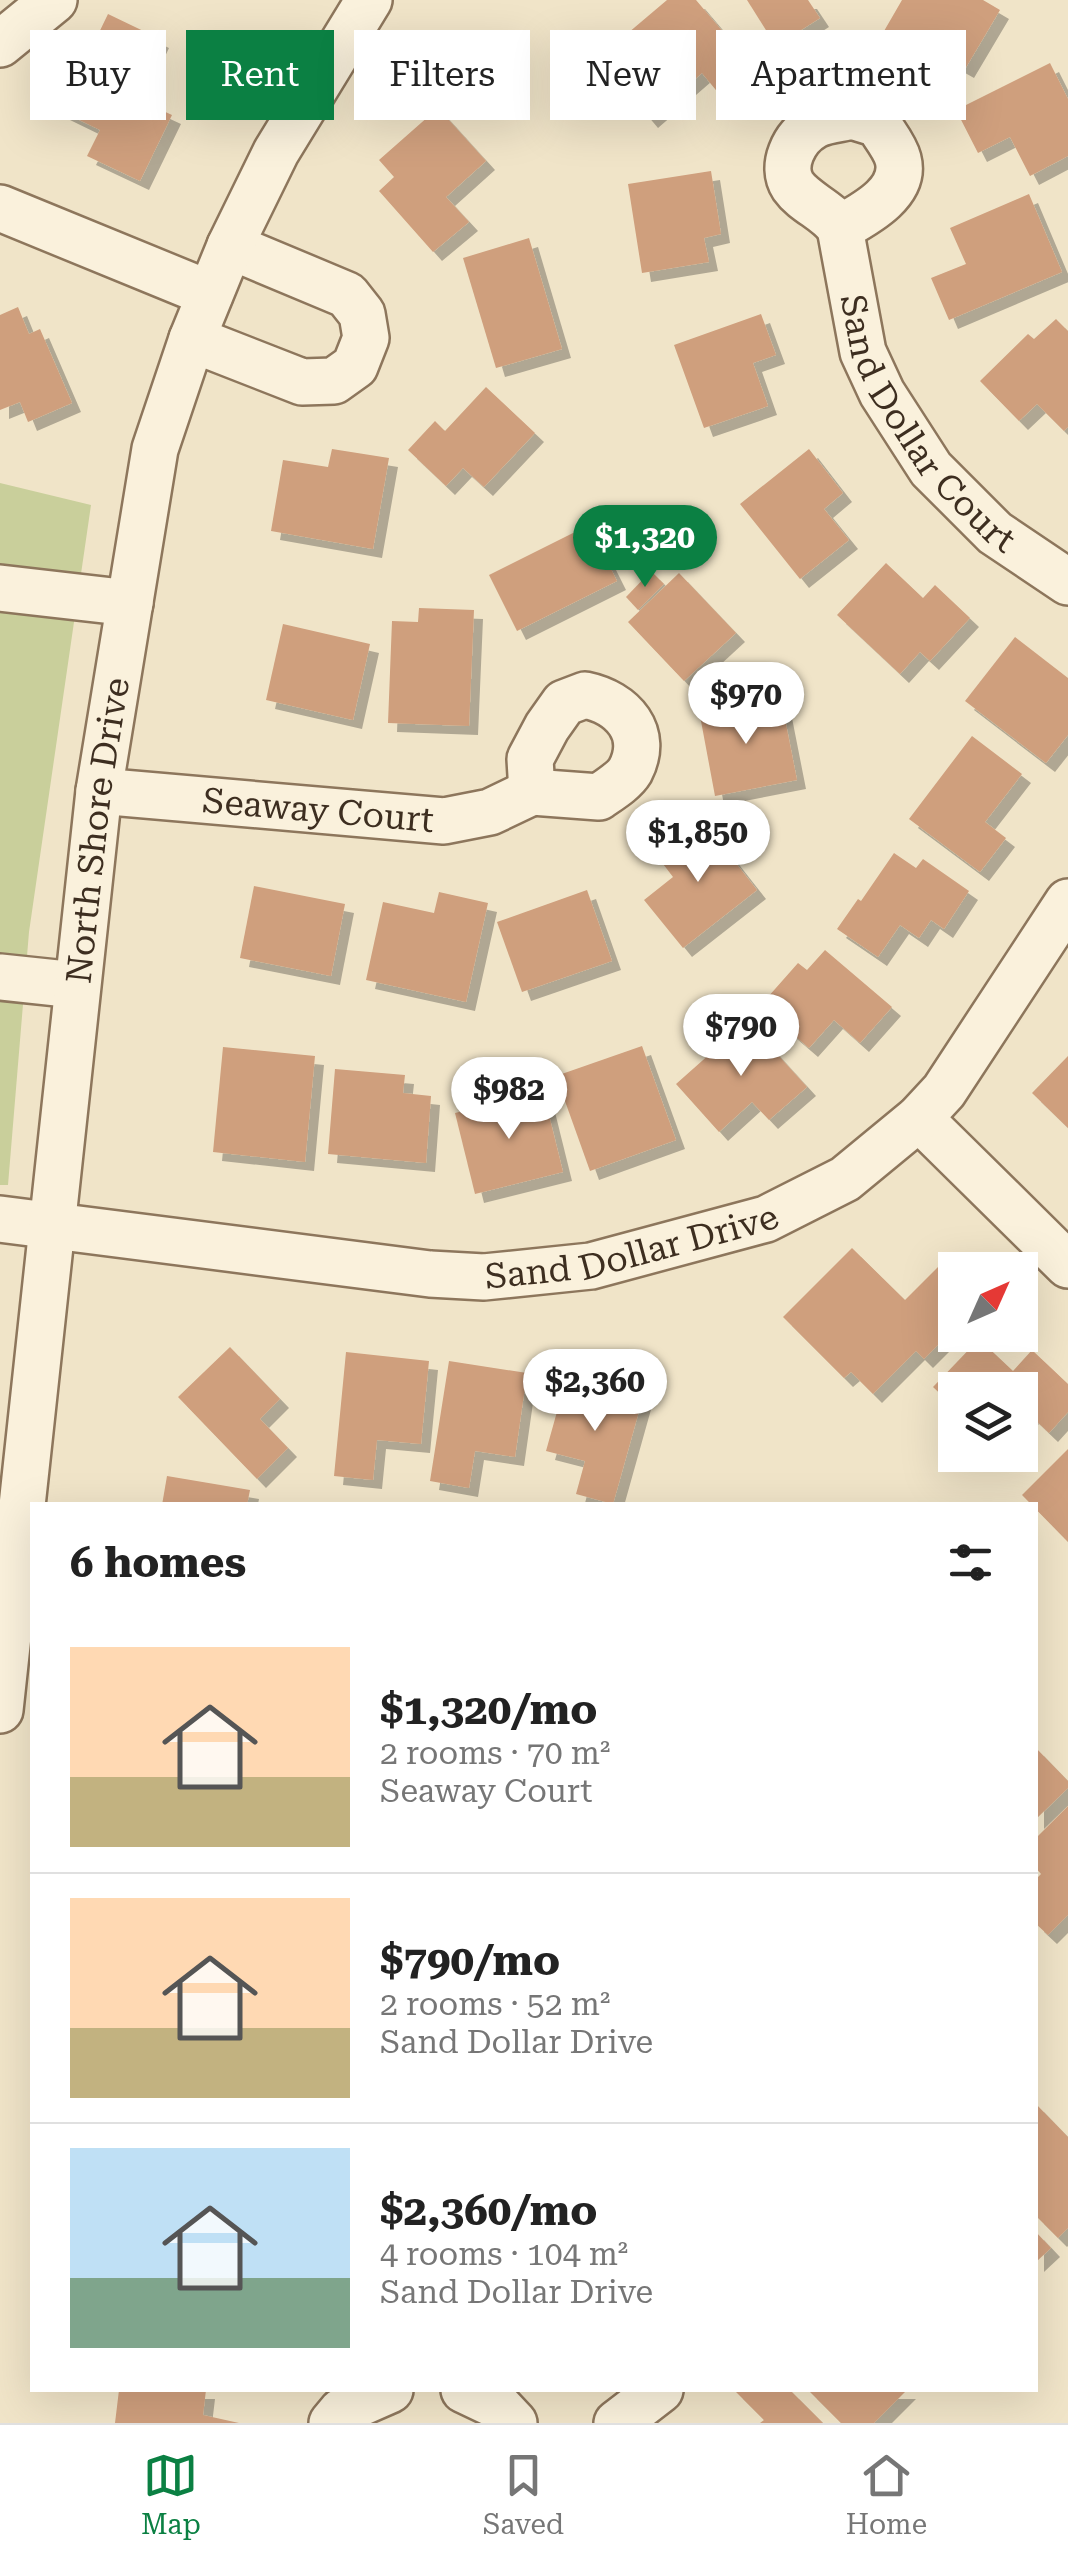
<!DOCTYPE html>
<meta charset="utf-8">
<style>
body{margin:0;font-family:"Roboto Serif",serif;background:#f6f6f6;color:#222;height:100vh;display:flex;flex-direction:column;font-size:38px;white-space:nowrap}
*{box-sizing:border-box;margin:0}
p{font-size:32px;color:#767676}
.icon{flex:none;width:55px;height:55px;fill:none;stroke:currentColor;stroke-width:2;stroke-linecap:round;stroke-linejoin:round}
.map{position:relative;flex:1;overflow:hidden}
.details{position:absolute;left:30px;top:1502px;width:1008px;height:890px;display:flex;flex-direction:column;background:#fff;border-radius:0px;box-shadow:0 10px 40px #0002}
.details>*{flex:none}
.hud{position:absolute;left:30px;top:30px;width:1010px;height:90px;display:flex;gap:20px}
.needle{width:65px;rotate:45deg}
.tools{position:absolute;left:938px;top:1252px;display:grid;gap:20px}
.tools a{display:grid;place-items:center;width:100px;height:100px;border-radius:0px;background:#fff;box-shadow:0 10px 40px #0002;font-size:50px}
.price{position:absolute;translate:-50% -85px;padding:0 22px;border-radius:35px;background:#fff;color:#222;font-size:32px;line-height:65px;filter:drop-shadow(0 2px 5px #0008)}
.price::after{content:'';position:absolute;left:50%;top:60px;width:30px;height:22px;margin-left:-15px;background:inherit;clip-path:polygon(0 0,100% 0,50% 100%)}
.price.selected{background:#0b8043;color:#fff}
ul{padding:0;list-style:none}
li{display:flex;align-items:center;gap:30px;height:250px;padding:0 40px}
li+li{border-top:2px solid #e0e0e0}
li span{display:grid;place-items:center;flex:none;width:280px;height:200px;border-radius:0px;color:#555}
li>.icon{margin-inline-start:auto}
span .icon{width:120px;height:120px;fill:#fffc;stroke-width:1}
li b{font-size:42px}
h2{display:flex;justify-content:space-between;align-items:center;height:120px;padding:0 40px;font-size:42px}
.pill{padding:0 35px;border-radius:0px;background:#fff;box-shadow:0 10px 40px #0002;font-size:35px;line-height:90px}
.pill.selected{background:#0b8043;color:#fff}
.menu{display:flex;justify-content:space-around;align-items:center;height:140px;border-top:2px solid #e0e0e0;background:#fff;font-size:28px;color:#767676}
.menu a{display:grid;justify-items:center;gap:5px}
.menu .selected{color:#0b8043}
.map>svg:first-child{display:block}
.green{fill:#c9cf9b}
.building{fill:#cf9f7d;filter:url(#shadow)}
.lines{fill:none;stroke-linecap:round;stroke-linejoin:round}
.minor-casing{stroke:#8d765c;stroke-width:50}
.minor{stroke:#faf1dc;stroke-width:45}
.labels{text-anchor:middle;stroke-width:9;stroke-linejoin:round;paint-order:stroke}
.street-label{font-size:35px;fill:#3d2e20;stroke:#f7eed8}
</style>
<div class="map">
<svg width="1068" height="2423" viewBox="0 0 1068 2423">
<defs>
<filter id="shadow"><feDropShadow dx="9" dy="9" stdDeviation="0" flood-color="#0004"/></filter>
</defs>
<rect width="100%" height="100%" fill="#f0e4c8"/>
<polygon class="green" points="0,483 91,505 29,932 8,1185 0,1185"/>
<g class="building">
<polygon points="667,0 696,0 757,72 724,100 702,73 649,119 612,75 630,60 615,44"/>
<polygon points="747,0 808,0 820,18 776,46"/>
<polygon points="902,0 983,0 1000,10 965,69 926,47 919,60 880,38"/>
<polygon points="108,14 160,39 133,97 172,115 140,181 87,156 100,130 61,111"/>
<polygon points="1050,63 1068,99 1068,156 1030,176 1010,137 978,153 956,110"/>
<polygon points="438,108 486,161 446,197 469,222 433,252 379,191 394,177 379,160"/>
<polygon points="711,171 721,234 704,238 709,262 642,273 628,184"/>
<polygon points="1029,194 1062,272 949,320 931,278 966,264 950,228"/>
<polygon points="529,238 562,349 496,368 463,258"/>
<polygon points="18,307 29,334 40,329 72,403 28,422 20,402 0,410 0,315"/>
<polygon points="761,314 776,355 753,363 768,406 704,428 674,345"/>
<polygon points="1056,319 1068,331 1068,427 1064,431 1037,404 1019,421 980,381 1028,334 1034,339"/>
<polygon points="486,387 535,433 484,487 463,468 446,486 408,450 435,421 445,431"/>
<polygon points="332,449 389,458 373,549 271,531 283,460 328,467"/>
<polygon points="809,449 843,493 824,509 849,540 800,579 740,504"/>
<polygon points="589,525 617,581 517,631 489,575"/>
<polygon points="886,563 923,598 935,585 970,618 930,661 920,652 900,674 837,615"/>
<polygon points="651,571 664,584 638,610 626,597"/>
<polygon points="679,573 736,633 684,681 628,622"/>
<polygon points="419,608 474,610 469,726 388,723 392,621 418,622"/>
<polygon points="283,624 370,644 353,720 266,700"/>
<polygon points="1015,637 1068,678 1068,735 1046,763 965,701"/>
<polygon points="744,696 748,716 783,709 797,780 715,796 698,705"/>
<polygon points="972,736 1022,774 985,822 1006,838 980,872 909,819"/>
<polygon points="702,820 757,890 683,948 644,900 673,877 657,856"/>
<polygon points="894,853 916,868 923,859 969,891 944,929 931,920 919,938 900,925 878,957 837,929 858,899 861,901"/>
<polygon points="254,886 345,904 331,976 240,958"/>
<polygon points="587,890 612,961 522,992 497,922"/>
<polygon points="439,892 488,903 466,1002 366,980 383,902 434,913"/>
<polygon points="825,950 892,1007 860,1043 834,1020 809,1048 760,1006 798,963 807,970"/>
<polygon points="747,1021 807,1087 769,1120 752,1102 719,1132 676,1084"/>
<polygon points="642,1046 676,1140 590,1171 556,1076"/>
<polygon points="223,1047 315,1056 305,1162 213,1152"/>
<polygon points="1068,1056 1068,1128 1032,1093"/>
<polygon points="335,1069 405,1075 403,1093 431,1096 426,1163 328,1154"/>
<polygon points="543,1091 563,1172 475,1194 455,1113"/>
<polygon points="852,1248 905,1300 949,1256 964,1270 955,1270 955,1328 924,1359 916,1351 873,1394 851,1372 844,1378 783,1317"/>
<polygon points="979,1339 1013,1371 1032,1350 1068,1384 1068,1412 1049,1433 1030,1415 1020,1425 1020,1390 955,1390 955,1408 933,1387"/>
<polygon points="230,1347 280,1399 260,1419 288,1448 257,1479 178,1397"/>
<polygon points="346,1352 429,1361 421,1444 377,1440 373,1480 334,1476"/>
<polygon points="449,1361 527,1373 515,1457 475,1451 469,1488 430,1481"/>
<polygon points="567,1376 643,1397 613,1504 576,1494 585,1461 546,1451"/>
<polygon points="1068,1449 1068,1542 1022,1495"/>
<polygon points="167,1476 250,1490 247,1505 162,1505"/>
<polygon points="1035,1747 1068,1781 1068,1788 1035,1820"/>
<polygon points="1068,1806 1068,1915 1048,1935 1035,1923 1035,1880 1041,1874 1035,1867 1035,1839"/>
<polygon points="1035,2103 1068,2137 1068,2228 1058,2238 1035,2215"/>
<polygon points="1035,2231 1051,2248 1035,2263"/>
<polygon points="119,2390 206,2390 203,2415 239,2423 115,2423"/>
<polygon points="734,2390 790,2390 823,2423 760,2423 764,2420"/>
<polygon points="808,2390 907,2390 874,2423 841,2423"/>
</g>
<g class="lines">
<g class="minor-casing">
<g id="minor">
<polyline points="0,44 54,0"/>
<path d="M852,116l26,8c6,10 17,23 20,35 9,34 -35,56 -58,69 -12,-18 -35,-25 -47,-42 -13,-20 1,-49 21,-60 10,-6 27,-7 38,-10z"/>
<polyline points="0,208 210,294"/>
<path id="s1" d="M840,228l23,124 19,41 49,76 64,64 73,49"/>
<polyline points="192,339 302,382 334,381 355,366 366,338 362,314 347,295 230,246"/>
<polyline points="0,588 130,603"/>
<path d="M585,695c38,8 65,38 45,76 -6,10 -21,19 -31,26l-67,-5 -2,-33 17,-32 17,-24z"/>
<path id="s2" d="M99,791l345,30 46,-9 42,-20"/>
<polyline points="0,977 76,985"/>
<polyline points="919,1118 1068,1265"/>
<path id="s3" d="M0,1219l430,55 54,3 107,-11 175,-47 79,-40 74,-61 25,-27 124,-189"/>
<path id="s4" d="M0,1710l99,-919 56,-342 37,-110 38,-93 46,-94 93,-152"/>
<polyline points="464,2390 498,2406 514,2423"/>
<polyline points="332,2423 342,2411 390,2390"/>
<polyline points="617,2423 660,2390"/>
</g>
</g>
<use href="#minor" class="minor"/>
</g>
<g class="labels">
<g class="street-label">
<text dy="12" stroke="none"><textPath href="#s1" startOffset="220">Sand Dollar Court</textPath></text>
<text dy="12" stroke="none"><textPath href="#s2" startOffset="220">Seaway Court</textPath></text>
<text dy="12" stroke="none"><textPath href="#s4" startOffset="885">North Shore Drive</textPath></text>
<text dy="12" stroke="none"><textPath href="#s3" startOffset="638">Sand Dollar Drive</textPath></text>
</g>
</g>
</svg>
<div class="tools">
<a><svg class="needle" viewBox="-14 -14 28 28"><path d="M0-13l5 13h-10z" fill="#e53935"/><path d="M0 13l5-13h-10z" fill="#767676"/></svg></a>
<a><svg class="icon" aria-label="layers" viewBox="0 0 24 24"><path d="M12 4l9 5-9 5-9-5zM3 14l9 5 9-5"/></svg></a>
</div>
<b class="price selected" style="left:645px;top:590px">$1,320</b>
<b class="price" style="left:746px;top:747px">$970</b>
<b class="price" style="left:698px;top:885px">$1,850</b>
<b class="price" style="left:741px;top:1079px">$790</b>
<b class="price" style="left:509px;top:1142px">$982</b>
<b class="price" style="left:595px;top:1434px">$2,360</b>
<div class="hud">
<a class="pill">Buy</a>
<a class="pill selected">Rent</a>
<a class="pill">Filters</a>
<a class="pill">New</a>
<a class="pill">Apartment</a>
</div>
<section class="details">
<h2>6 homes<svg class="icon" aria-label="filters" viewBox="0 0 24 24"><path d="M4 7h16M4 17h16"/><circle cx="9" cy="7" r="2"/><circle cx="15" cy="17" r="2"/></svg></h2>
<ul>
<li><span style="background:linear-gradient(#ffd9b3 65%,#c2b280 0)"><svg class="icon" aria-label="home" viewBox="0 0 24 24"><path d="M3 11l9-7 9 7M6 9v11h12V9"/></svg></span><div><b>$1,320/mo</b><p>2 rooms · 70 m²</p><p>Seaway Court</p></div></li>
<li><span style="background:linear-gradient(#ffd9b3 65%,#c2b280 0)"><svg class="icon" aria-label="home" viewBox="0 0 24 24"><path d="M3 11l9-7 9 7M6 9v11h12V9"/></svg></span><div><b>$790/mo</b><p>2 rooms · 52 m²</p><p>Sand Dollar Drive</p></div></li>
<li><span style="background:linear-gradient(#bfe0f5 65%,#7fa58c 0)"><svg class="icon" aria-label="home" viewBox="0 0 24 24"><path d="M3 11l9-7 9 7M6 9v11h12V9"/></svg></span><div><b>$2,360/mo</b><p>4 rooms · 104 m²</p><p>Sand Dollar Drive</p></div></li>
</ul>
</section>
</div>
<nav class="menu">
<a class="selected"><svg class="icon" aria-label="map" viewBox="0 0 24 24"><path d="M3 6l6-2 6 2 6-2v14l-6 2-6-2-6 2zM9 4v14M15 6v14"/></svg>Map</a>
<a><svg class="icon" aria-label="saved" viewBox="0 0 24 24"><path d="M7 4h10v16l-5-4-5 4z"/></svg>Saved</a>
<a><svg class="icon" aria-label="home" viewBox="0 0 24 24"><path d="M3 11l9-7 9 7M6 9v11h12V9"/></svg>Home</a>
</nav>
